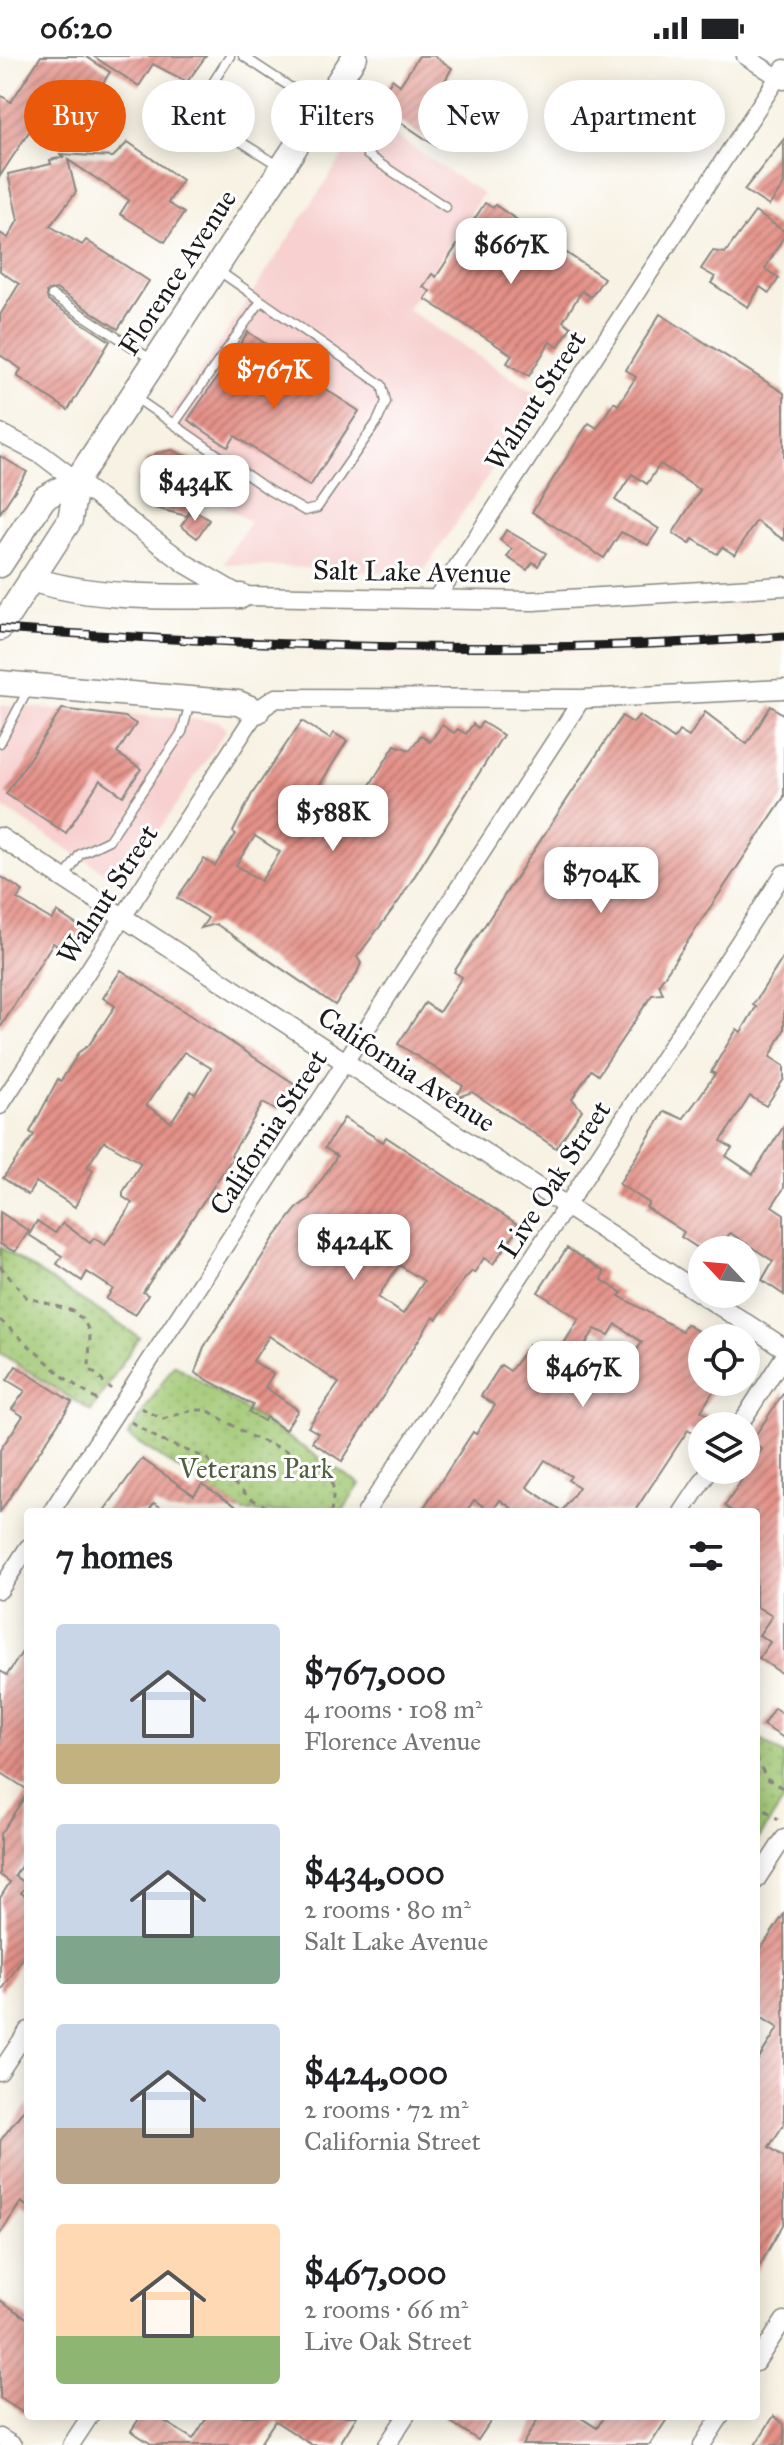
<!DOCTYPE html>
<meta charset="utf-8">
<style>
body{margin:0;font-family:"IM FELL Great Primer",serif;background:#f6f6f6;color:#202124;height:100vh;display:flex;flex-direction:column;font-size:30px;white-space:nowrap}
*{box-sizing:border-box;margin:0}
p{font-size:26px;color:#757577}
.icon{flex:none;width:44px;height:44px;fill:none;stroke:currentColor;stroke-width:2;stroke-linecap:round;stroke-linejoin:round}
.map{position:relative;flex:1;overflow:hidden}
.side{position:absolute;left:24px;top:1452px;width:736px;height:912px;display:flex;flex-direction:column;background:#fff;border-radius:8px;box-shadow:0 4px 20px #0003}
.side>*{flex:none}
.banner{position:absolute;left:24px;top:24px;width:736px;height:72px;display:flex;gap:16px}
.needle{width:52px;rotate:296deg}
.buttons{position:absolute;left:688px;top:1180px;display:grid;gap:16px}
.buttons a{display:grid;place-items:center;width:72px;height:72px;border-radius:50%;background:#fff;box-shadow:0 4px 20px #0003;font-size:40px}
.price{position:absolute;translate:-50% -68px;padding:0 18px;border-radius:16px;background:#fff;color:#222;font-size:26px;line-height:52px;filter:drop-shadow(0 2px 4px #0008)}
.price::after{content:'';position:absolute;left:50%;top:48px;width:24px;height:18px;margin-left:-12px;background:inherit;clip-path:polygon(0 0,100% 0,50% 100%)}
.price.active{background:#ea580c;color:#fff}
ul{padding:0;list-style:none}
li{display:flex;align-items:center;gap:24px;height:200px;padding:0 32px}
li span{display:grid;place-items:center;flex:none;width:224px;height:160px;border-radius:8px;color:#555}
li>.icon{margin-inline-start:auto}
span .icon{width:96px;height:96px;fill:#fffc;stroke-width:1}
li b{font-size:34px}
h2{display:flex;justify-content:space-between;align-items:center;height:96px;padding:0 32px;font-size:34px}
.pill{padding:0 28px;border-radius:36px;background:#fff;box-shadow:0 4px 20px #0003;font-size:28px;line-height:72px}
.pill.active{background:#ea580c;color:#fff}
.status{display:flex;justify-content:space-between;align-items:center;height:56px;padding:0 40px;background:#fff;direction:ltr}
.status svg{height:22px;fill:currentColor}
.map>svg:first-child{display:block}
.built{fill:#f7d0cf}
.park{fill:url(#park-dots);stroke:#5e7247;stroke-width:2}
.building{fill:url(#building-hatch);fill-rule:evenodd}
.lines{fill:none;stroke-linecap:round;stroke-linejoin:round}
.service-casing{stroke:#8a8780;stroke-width:11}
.minor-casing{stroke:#8a8780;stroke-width:19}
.tertiary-casing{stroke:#8a8780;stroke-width:21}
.primary-casing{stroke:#8a8780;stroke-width:27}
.path{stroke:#8a8780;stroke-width:3;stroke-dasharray:6 6;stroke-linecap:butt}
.service{stroke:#fff;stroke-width:8}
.minor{stroke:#fff;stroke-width:16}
.tertiary{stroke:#fff;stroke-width:18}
.primary{stroke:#fff;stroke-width:24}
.rail-casing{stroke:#1c1c1c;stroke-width:9}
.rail{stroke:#fff;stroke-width:6;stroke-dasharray:18;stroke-linecap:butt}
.labels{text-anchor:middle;stroke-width:6;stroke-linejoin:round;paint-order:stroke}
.street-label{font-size:28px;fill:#1c1c1c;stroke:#fff}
.park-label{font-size:28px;fill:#51603e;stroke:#fff}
</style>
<div class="status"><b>06:20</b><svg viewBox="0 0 49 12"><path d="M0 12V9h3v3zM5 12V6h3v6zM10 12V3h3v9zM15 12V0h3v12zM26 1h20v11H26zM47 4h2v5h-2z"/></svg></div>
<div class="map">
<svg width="784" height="2389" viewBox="0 0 784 2389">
<defs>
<pattern id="park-dots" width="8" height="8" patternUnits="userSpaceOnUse" patternTransform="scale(2)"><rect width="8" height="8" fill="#a0c772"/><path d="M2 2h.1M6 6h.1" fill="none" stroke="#89aa62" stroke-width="1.8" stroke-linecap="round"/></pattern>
<pattern id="building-hatch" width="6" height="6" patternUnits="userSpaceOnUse" patternTransform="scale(2)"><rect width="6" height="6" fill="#e49188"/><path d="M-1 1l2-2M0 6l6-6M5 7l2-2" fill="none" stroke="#b8766e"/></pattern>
</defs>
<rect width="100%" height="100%" fill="#fff"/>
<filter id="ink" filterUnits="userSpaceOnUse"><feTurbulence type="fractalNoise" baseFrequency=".0125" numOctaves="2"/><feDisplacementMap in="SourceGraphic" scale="16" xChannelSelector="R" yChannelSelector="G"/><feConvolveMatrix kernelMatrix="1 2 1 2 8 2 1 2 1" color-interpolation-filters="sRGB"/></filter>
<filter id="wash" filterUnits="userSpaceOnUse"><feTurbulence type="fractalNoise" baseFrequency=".006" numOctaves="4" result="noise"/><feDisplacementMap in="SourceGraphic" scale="32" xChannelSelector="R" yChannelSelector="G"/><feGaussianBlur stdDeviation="1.8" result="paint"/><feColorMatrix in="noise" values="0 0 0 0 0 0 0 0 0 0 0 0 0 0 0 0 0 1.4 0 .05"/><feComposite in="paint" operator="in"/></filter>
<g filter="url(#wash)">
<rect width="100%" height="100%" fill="#f7f2e3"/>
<g class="built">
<polygon points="368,62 483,138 407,253 541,341 422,518 223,508 250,466 212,441 220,409 164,371"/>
<polygon points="0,649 219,665 226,674 123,828 0,750"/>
</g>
<g class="park">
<polygon points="0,1191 139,1281 91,1355 0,1297"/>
<polygon points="174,1308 360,1428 342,1456 244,1456 128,1380"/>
<polygon points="756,1681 784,1699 784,1744 756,1787"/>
</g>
<g id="blocks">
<g class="building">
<polygon points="41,0 85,0 110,16 79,64 85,68 75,84 40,59 0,120 0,39 11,46"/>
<polygon points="93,0 206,0 187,26 153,8 139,30"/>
<polygon points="419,0 434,0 452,12 431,50 462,71 449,90 440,84 436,90 393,61 388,60 381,71 368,62 392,23 400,29"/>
<polygon points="784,83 784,128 769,150 744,134"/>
<polygon points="128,86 182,124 168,147 184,157 165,186 120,158 129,144 68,104 76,136 50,170 82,189 86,184 149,225 118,273 56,233 46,236 48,245 110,285 68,354 17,320 21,313 0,299 0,259 19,228 0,215 0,177 8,182 18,164 8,118 51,108 50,104 64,101 59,98 113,101"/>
<polygon points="485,147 493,152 495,149 604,222 591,241 582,235 563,265 571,271 558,291 550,286 529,320 507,307 512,299 425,243 430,235 423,231 432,218 436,221"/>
<polygon points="755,156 784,175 784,180 765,213 779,222 769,237 760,231 748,251 711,227 715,221 701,213 713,195 725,197"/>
<polygon points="660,258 784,337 784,484 756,465 735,499 722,491 717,498 693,483 690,488 673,477 700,434 660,408 647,428 632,418 615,444 659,473 648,489 621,476 604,502 532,456 586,371 589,367 597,372 614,346 618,349 636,321 626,314"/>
<polygon points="248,276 287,302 284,306 359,355 310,430 235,380 228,391 188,364"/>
<polygon points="172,394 190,402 200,419 199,435 187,460 155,452 146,444 138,427 146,405 157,397"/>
<polygon points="0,400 27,416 0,457"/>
<polygon points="193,453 209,464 197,482 181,470"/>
<polygon points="506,474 546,497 538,510 533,506 527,514 507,501 512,493 500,484"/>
<polygon points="771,650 784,659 784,741 659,928 663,938 652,939 598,1019 591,1014 572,1043 582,1054 556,1092 472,1036 455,1042 463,1030 398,988 425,947 439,956 462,921 454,916 622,660 633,667 639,659 674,683 679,675 689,681 705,656 747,688"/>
<polygon points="62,653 125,661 136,668 117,697 141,713 123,740 100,724 66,777 6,738"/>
<path d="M302,665l28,18 4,-6 13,8 -43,69 33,21 9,-13 4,3 22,-31 -4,-2 27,-43 15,5 11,-15 9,7 12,-17 12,8 4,-4 8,5 7,-10 5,4 4,-6 21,13 -104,166 -42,56 4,6 -5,12 -21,30 -119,-81 -15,4 7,-10 -31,-20 27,-39 11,7 21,-32 -3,-2 19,-38zM255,780l25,16 -19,29 -25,-16z"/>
<polygon points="0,820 23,835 17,843 52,864 57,856 86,875 71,900 53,887 0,972"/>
<polygon points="784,900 784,974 770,1001 784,1010 784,1023 766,1050 750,1040 721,1085 732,1092 726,1100 753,1118 784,1070 784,1132 772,1150 784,1158 784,1239 762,1224 773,1205 730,1177 719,1194 701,1194 681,1181 684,1176 646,1151 649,1147 619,1128 665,1055 683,1063 697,1044 715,1018 711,1016 727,989 737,973 741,976 756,951 753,949"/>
<path d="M121,914l174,114 -18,27 -14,-8 -32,52 2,2 -90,135 5,3 -13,20 -29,-16 7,-10 -26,-17 -5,9 -25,-17 5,-8 -33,-21 8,-14 18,12 8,-10 27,20 4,-5 11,7 27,-42 -9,-6v-5l18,-29 -37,-22 -17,26 6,3 -18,37 -39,-25 -8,13 -25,-17 31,-43 -4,-3 28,-53 3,2 18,-29 10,-7 26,-39 -12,-8zM184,996l27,16 -16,26 -4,-3 -20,31 -25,-17z"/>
<path d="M344,1062l39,24 3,-5 134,89 -27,38 -9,-6 -10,15 -2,-2 -11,12 -24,36 -4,-2 -91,144 -30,-19 6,-9 -10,-6 31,-44 -70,-47 -16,25 20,13 -8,13 33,23 -13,20 -19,-13 -2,4 -15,-9 4,-7 -58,-32 9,-26 70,-109 24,-31 11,-8 28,-43 -12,-8zM399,1209l25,16 -21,33 -25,-17z"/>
<polygon points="0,1156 29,1175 15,1196 0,1188"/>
<path d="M567,1192l37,24 -2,8 20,13 -3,3 63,35 4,-7 16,10v48h17l-18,29 8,5 -13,19 -8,-5 -54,82h-117l-17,-12 -8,12 -18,-12 -8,12h-45l52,-80 3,2 19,-29 -14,-9 20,-31 9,6 19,-26 24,16 26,-42 -41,-27zM616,1268l26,18 -33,50 -39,-24 25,-39 14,6zM545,1404l26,16 -3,4 11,7 -17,24 -35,-24z"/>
<polygon points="16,1310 72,1346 0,1456 0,1394 23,1360 12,1353 25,1335 7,1324"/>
<polygon points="784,1336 784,1619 759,1602 770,1586 759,1579 772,1560 756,1550 756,1456 733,1456 725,1450 762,1393 751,1386"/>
<polygon points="142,1403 194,1439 202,1428 245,1456 169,1456 154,1447 148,1456 103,1456"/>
<polygon points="28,1587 28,1734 0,1716 0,1615 7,1619"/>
<polygon points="774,1652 784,1658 784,1682 763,1669"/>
<polygon points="28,1736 28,1799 15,1820 27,1828 21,1837 28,1841 28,1894 0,1937 0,1842 10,1826 0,1819 0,1778"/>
<polygon points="784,1858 784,2068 769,2091 784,2101 784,2167 756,2216 756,2007 778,1972 756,1958 756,1900"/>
<polygon points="28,2048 28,2151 21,2146 0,2178 0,2085"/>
<polygon points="0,2244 28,2263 28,2360 0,2342"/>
<polygon points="141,2360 156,2360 193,2383 208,2360 357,2360 339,2389 312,2389 275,2365 259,2389 153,2389 131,2375"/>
<polygon points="442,2360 494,2360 478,2384"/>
<polygon points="540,2360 578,2360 597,2372 604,2360 669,2360 650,2389 522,2389"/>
<polygon points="774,2360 784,2368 784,2389 755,2389"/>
</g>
</g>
</g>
<g filter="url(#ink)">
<use href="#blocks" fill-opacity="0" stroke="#8a8780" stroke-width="2"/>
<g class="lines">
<g class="service-casing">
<g id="service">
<polyline points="230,0 194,56 281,111"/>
<polyline points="243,0 319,50"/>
<polyline points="328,46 365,71 367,99 446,151"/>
<polyline points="52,239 154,305"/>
<polyline points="136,342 270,435 305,455 317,452 377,366 386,346 382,329 219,215"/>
<polyline points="174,368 261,245"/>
<polyline points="0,687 29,632"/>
<polyline points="64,823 80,798 109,784 182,676 190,647"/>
</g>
</g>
<g class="minor-casing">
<g id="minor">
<polyline points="745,0 784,25"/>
<polyline points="435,544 784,12"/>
<polyline points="0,1050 257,655"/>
<polyline points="739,1370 784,1300"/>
<polyline points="51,1456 582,643"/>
<polyline points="366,1456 784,817"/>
<polyline points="682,1456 710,1414"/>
<polyline points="0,1534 28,1491"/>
<polyline points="756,1825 784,1782"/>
<polyline points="0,2016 28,1974"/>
<polyline points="756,2307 784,2264"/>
<polyline points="0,2381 13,2389"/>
<polyline points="71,2389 90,2360"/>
<polyline points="387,2389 406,2360"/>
<polyline points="702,2389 721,2360"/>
</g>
</g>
<g class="tertiary-casing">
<g id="tertiary">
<polyline points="0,377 42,399 186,508 241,540 533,545 784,530"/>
<polyline points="257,655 276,642 582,643 784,633"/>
<polyline points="0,781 784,1292"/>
</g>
</g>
<g class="primary-casing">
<g id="primary">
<polyline points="0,509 44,442 77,424"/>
<path d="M31,523c65,21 142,18 210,17"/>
<polyline points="0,572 70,464 77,424 355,0"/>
<polyline points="0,627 238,647 257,655"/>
</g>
</g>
<g class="path">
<polyline points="0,1210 26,1241 73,1255 84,1265 90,1277 89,1312 111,1333"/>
<polyline points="0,1264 65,1322 101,1347"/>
<polyline points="141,1352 163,1363 192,1354 207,1354 252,1381 295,1398 331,1425 334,1434 331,1456"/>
<polyline points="131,1366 162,1385 206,1402 250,1442 276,1456"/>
<polyline points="756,1701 766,1722 784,1733"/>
<polyline points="756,1747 778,1764"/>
</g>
<use href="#service" class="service"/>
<use href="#minor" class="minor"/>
<use href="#tertiary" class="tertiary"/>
<use href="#primary" class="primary"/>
<g class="rail-casing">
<path id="rail" d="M0,573c261,17 523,28 784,7"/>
</g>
<use href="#rail" class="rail"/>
</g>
</g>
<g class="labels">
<g class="street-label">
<text transform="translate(177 216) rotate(-57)" y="10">Florence Avenue</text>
<text transform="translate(535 344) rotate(-57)" y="10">Walnut Street</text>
<text transform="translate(412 515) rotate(1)" y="10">Salt Lake Avenue</text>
<text transform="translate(107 838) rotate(-57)" y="10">Walnut Street</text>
<text transform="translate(407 1013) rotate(33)" y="10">California Avenue</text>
<text transform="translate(268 1076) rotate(-57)" y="10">California Street</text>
<text transform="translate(554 1123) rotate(-57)" y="10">Live Oak Street</text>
</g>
<g class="park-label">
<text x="256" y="1422">Veterans Park</text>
</g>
</g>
</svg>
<div class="buttons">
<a><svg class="needle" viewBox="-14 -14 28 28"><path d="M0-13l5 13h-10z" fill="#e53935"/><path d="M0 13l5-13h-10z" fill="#757577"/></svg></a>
<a><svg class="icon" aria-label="locate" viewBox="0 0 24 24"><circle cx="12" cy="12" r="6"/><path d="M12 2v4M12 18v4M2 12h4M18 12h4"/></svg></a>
<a><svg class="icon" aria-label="layers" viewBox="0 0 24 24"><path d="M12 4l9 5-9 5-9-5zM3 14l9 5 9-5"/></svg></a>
</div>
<b class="price" style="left:511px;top:230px">$667K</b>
<b class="price active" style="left:274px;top:355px">$767K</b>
<b class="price" style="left:195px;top:467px">$434K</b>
<b class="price" style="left:333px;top:797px">$588K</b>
<b class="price" style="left:601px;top:859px">$704K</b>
<b class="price" style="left:354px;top:1226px">$424K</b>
<b class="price" style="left:583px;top:1353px">$467K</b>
<div class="banner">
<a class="pill active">Buy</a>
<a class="pill">Rent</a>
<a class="pill">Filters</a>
<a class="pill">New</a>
<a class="pill">Apartment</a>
</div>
<section class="side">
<h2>7 homes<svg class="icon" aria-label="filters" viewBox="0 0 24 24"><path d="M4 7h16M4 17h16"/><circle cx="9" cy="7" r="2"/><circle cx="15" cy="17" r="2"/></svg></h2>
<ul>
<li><span style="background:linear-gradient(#c9d6e8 75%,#c2b280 0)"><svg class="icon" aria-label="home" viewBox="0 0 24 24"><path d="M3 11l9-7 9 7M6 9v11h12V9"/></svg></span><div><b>$767,000</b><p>4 rooms · 108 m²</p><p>Florence Avenue</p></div></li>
<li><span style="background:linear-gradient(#c9d6e8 70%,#7fa58c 0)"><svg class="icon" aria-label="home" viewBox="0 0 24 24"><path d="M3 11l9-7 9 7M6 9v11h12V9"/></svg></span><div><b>$434,000</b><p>2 rooms · 80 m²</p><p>Salt Lake Avenue</p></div></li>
<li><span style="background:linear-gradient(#c9d6e8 65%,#b9a48a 0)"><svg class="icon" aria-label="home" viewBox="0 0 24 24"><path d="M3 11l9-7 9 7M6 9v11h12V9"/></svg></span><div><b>$424,000</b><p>2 rooms · 72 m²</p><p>California Street</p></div></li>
<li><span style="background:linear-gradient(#ffd9b3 70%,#8fb573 0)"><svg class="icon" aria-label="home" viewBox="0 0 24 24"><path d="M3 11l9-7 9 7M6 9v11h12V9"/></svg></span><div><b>$467,000</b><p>2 rooms · 66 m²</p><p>Live Oak Street</p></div></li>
</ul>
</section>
</div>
